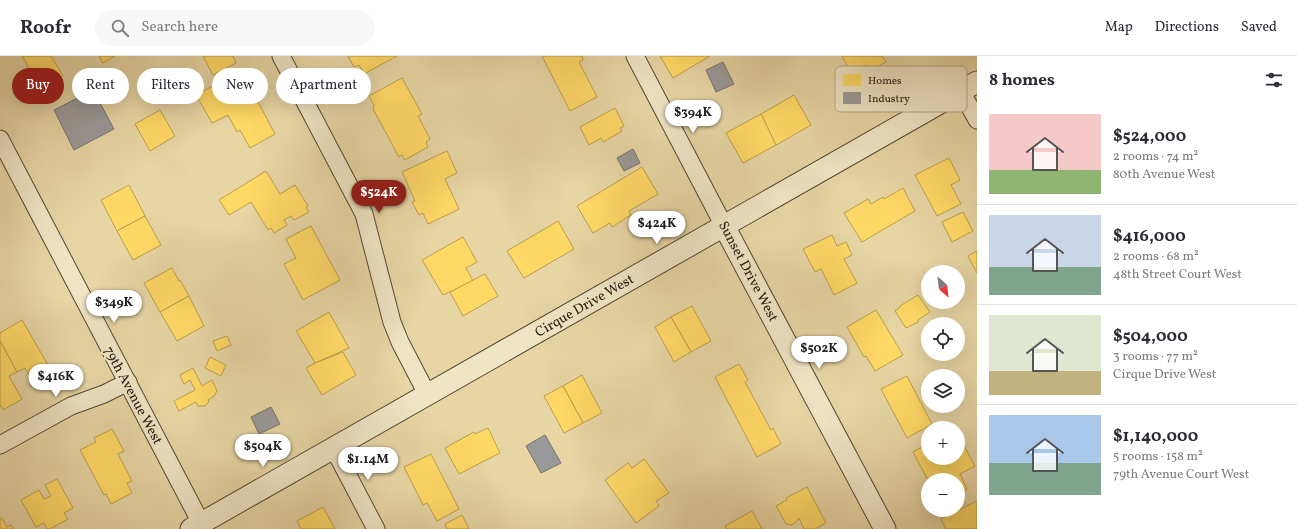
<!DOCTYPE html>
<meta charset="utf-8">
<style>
body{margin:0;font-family:Vollkorn,serif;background:#f7f7f7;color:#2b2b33;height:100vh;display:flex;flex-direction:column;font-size:15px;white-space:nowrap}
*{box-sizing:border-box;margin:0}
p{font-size:13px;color:#7c7c81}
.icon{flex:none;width:22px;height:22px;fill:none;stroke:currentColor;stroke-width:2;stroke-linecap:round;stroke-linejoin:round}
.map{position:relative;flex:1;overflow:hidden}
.sheet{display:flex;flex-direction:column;background:#fff;width:320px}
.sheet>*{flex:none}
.top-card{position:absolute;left:12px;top:12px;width:380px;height:36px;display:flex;gap:8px}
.needle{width:26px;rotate:152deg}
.fabs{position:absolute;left:921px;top:209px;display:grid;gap:8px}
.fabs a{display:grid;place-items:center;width:44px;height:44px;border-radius:50%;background:#fff;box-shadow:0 4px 16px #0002;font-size:20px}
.price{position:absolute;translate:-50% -34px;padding:0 9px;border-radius:14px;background:#fff;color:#222;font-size:13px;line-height:26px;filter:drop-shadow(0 1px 2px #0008)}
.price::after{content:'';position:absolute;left:50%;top:24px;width:12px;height:9px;margin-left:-6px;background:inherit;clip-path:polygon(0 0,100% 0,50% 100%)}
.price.active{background:#8f2418;color:#fff}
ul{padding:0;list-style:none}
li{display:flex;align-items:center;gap:12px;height:100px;padding:0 12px}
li+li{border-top:1px solid #e1e1e2}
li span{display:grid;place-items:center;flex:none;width:112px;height:80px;border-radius:0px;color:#555}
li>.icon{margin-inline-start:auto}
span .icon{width:48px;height:48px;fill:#fffc;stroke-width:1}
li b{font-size:17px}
h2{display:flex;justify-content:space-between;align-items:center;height:48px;padding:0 12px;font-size:17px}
.chip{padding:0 14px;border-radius:18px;background:#fff;box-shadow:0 4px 16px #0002;font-size:14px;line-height:36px}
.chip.active{background:#8f2418;color:#fff}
header{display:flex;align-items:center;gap:24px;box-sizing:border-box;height:56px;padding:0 20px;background:#fff;border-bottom:1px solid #e1e1e2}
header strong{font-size:19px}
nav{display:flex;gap:22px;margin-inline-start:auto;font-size:14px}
.search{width:280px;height:36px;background:#f7f7f7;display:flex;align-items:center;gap:10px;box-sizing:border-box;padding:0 14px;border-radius:22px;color:#7c7c81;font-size:15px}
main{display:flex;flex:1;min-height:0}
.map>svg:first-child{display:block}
.homes{fill:#ffd966;stroke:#bd9f4b}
.industry{fill:#999;stroke:#76726f}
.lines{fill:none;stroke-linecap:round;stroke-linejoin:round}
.minor-casing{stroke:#544732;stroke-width:19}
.tertiary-casing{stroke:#544732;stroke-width:23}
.minor{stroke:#efe4c4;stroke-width:17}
.tertiary{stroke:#efe4c4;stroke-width:21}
.labels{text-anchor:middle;stroke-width:4;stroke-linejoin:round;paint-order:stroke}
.street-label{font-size:14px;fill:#23180c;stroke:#efe4c4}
.key{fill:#efe4c4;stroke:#b2a78d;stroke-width:1}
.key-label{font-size:11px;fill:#23180c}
</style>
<header>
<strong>Roofr</strong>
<div class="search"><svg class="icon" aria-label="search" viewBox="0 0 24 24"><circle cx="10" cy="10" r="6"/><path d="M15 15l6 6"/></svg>Search here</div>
<nav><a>Map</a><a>Directions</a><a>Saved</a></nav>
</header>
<main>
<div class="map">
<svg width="977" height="473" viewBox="0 0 977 473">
<rect width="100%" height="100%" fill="#e7d5a4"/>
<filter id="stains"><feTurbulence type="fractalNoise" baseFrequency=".005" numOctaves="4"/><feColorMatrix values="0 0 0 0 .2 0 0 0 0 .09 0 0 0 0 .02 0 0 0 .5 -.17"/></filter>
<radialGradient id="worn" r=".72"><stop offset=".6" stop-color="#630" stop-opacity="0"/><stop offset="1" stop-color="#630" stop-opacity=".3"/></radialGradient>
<g class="homes">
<polygon points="22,0 51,0 63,20 41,33"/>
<polygon points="99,0 115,0 103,7"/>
<polygon points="203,0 233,0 236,7 213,19"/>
<polygon points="348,0 397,0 364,18 359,9 354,11"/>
<polygon points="542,0 582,0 583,4 579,6 597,41 570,55"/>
<polygon points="660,0 710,0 673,22"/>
<polygon points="842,0 882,0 886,6 869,15 866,9 851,17"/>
<polygon points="402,22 422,58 418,60 430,83 426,86 428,91 405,104 402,99 399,101 373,53 374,49 369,40"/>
<polygon points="226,23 232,33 247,25 275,78 250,92 240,74 237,76 228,59 212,67 196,39"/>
<polygon points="794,39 811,69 776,89 761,58"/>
<polygon points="615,52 624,70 620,72 622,75 603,86 601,82 589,89 580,71"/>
<polygon points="160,54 175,80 150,95 135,68"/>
<polygon points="761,58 776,89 743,107 726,77"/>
<polygon points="447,95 457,117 445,123 459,153 428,168 423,157 419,159 412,146 415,145 402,116"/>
<polygon points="949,102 960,124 951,129 961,148 937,160 915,119"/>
<polygon points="642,111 658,138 629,155 631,159 612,171 610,167 593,177 577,150"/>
<polygon points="266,115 280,138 295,129 308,150 306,151 309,156 294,164 291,160 284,164 287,169 274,177 271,172 268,174 251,146 229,159 219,144"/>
<polygon points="129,129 145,160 117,175 101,144"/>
<polygon points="903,132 915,155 862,186 844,157 868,143 871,148 883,141 884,143"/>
<polygon points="963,156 973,175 952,186 942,166"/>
<polygon points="145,160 161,189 133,204 117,175"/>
<polygon points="558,165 574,193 524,222 507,195"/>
<polygon points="311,170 340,224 303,244 284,208 296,202 286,183"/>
<polygon points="832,179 837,190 846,186 852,199 844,203 857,227 834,239 821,213 815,216 803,193"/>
<polygon points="463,181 477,206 466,212 473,225 443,239 422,204"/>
<polygon points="977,195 977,217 968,200"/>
<polygon points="172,212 179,225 180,224 189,240 160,256 144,227"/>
<polygon points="485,218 498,240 463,260 450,236"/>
<polygon points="918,239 930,256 918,264 918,266 906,272 895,255 900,251 900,250"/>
<polygon points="189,240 204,270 177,285 160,256"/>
<polygon points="692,250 711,285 691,296 671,261"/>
<polygon points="876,254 903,299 875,315 866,300 864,301 847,271"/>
<polygon points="329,256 349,292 315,307 296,275"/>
<polygon points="671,261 691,296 674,306 655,271"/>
<polygon points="22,264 56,323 38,333 25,312 17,316 0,285 0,277"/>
<polygon points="227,280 231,289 217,295 213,285"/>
<polygon points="0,285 17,316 9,320 22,343 3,354 0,349"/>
<polygon points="343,296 356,319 322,339 306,312 315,307"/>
<polygon points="210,301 226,309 221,320 205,312"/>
<polygon points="739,308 748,324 745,326 771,374 773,372 781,388 757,401 715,321"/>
<polygon points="193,312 202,330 212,324 217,335 214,340 208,344 209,346 205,350 198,350 196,346 179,355 174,345 195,334 190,324 184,328 180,319"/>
<polygon points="582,319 602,357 583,367 563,330"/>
<polygon points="907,320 932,368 907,382 881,333"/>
<polygon points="563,330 583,367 564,377 544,340"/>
<polygon points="488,372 500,397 459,418 445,392 474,376 475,378"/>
<polygon points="112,373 124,395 118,398 132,425 127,427 132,437 111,448 106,438 104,439 80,394 96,386 94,382"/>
<polygon points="928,388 928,402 958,402 958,390 963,388 975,410 960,418 967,433 958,438 958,424 928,424 913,396"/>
<polygon points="431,398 459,453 437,465 427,447 423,449 404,411"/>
<polygon points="644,403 669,437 656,445 659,450 636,467 605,424 628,407 632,412"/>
<polygon points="57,423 73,452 64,457 68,463 50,473 47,473 44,467 36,471 21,444 39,434 44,443 51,440 45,429"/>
<polygon points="807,431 826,467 815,473 804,473 799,462 795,467 791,469 786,468 776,450 787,444 786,442"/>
<polygon points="977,445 977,473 946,473 941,463"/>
<polygon points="323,451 335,473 301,473 297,465"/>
<polygon points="752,455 762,473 727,473 725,470"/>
<polygon points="462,459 469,473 447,473 445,468"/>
<polygon points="2,462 7,471 11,469 14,473 0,473 0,463"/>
</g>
<g class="industry">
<polygon points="723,6 734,28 716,36 706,14"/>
<polygon points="93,34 114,73 74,94 54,54"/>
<polygon points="633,93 640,107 624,115 617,102"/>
<polygon points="271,351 280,368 259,378 251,361"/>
<polygon points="545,379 561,407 541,417 526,390"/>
</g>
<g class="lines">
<g class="minor-casing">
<g id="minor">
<polyline points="281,0 364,158 392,266 400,286 427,338"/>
<polyline points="635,0 724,170"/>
<polyline points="961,35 977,64"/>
<polyline points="0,83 201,467"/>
<polyline points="0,389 71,350 104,338 128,326"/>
<polyline points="333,391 376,473"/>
</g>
</g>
<g class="tertiary-casing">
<g id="tertiary">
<polyline points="724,170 885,473"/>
<polyline points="191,473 977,26"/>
</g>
</g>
<use href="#minor" class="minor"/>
<use href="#tertiary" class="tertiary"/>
</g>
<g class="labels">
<g class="street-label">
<text transform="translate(749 215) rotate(62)" y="5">Sunset Drive West</text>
<text transform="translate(584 249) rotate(-30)" y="5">Cirque Drive West</text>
<text transform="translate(134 339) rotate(62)" y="5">79th Avenue West</text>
</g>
</g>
<rect x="835" y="10" width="132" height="46" rx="6" class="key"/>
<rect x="843" y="18" width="18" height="12" fill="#ffd966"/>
<rect x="843" y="36" width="18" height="12" fill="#999"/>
<g class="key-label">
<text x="868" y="28">Homes</text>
<text x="868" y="46">Industry</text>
</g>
<rect width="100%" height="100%" filter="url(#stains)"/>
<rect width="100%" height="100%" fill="url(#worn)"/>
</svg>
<div class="fabs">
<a><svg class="needle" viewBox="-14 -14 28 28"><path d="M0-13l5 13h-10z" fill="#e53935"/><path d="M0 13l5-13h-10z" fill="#7c7c81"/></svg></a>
<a><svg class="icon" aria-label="locate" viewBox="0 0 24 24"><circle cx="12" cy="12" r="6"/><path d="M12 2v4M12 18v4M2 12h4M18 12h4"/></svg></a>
<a><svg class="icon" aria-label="layers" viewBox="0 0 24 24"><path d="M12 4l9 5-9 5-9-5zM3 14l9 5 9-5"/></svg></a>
<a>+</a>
<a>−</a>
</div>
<b class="price" style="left:693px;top:78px">$394K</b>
<b class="price active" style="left:379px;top:158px">$524K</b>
<b class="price" style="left:657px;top:189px">$424K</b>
<b class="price" style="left:114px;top:268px">$349K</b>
<b class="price" style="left:819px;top:314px">$502K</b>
<b class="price" style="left:56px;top:342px">$416K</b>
<b class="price" style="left:263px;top:412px">$504K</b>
<b class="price" style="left:368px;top:425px">$1.14M</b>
<div class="top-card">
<a class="chip active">Buy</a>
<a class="chip">Rent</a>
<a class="chip">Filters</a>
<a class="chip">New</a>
<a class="chip">Apartment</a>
</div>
</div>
<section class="sheet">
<h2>8 homes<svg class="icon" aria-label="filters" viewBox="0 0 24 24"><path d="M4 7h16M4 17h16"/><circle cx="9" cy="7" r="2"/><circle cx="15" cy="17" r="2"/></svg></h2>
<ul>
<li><span style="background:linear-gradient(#f6c9c9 70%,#8fb573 0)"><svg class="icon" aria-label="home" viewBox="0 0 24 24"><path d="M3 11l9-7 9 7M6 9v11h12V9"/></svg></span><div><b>$524,000</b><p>2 rooms · 74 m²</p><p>80th Avenue West</p></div></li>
<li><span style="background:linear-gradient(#c9d6e8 65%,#7fa58c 0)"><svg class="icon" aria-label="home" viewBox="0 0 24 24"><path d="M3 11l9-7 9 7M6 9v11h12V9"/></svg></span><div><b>$416,000</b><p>2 rooms · 68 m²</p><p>48th Street Court West</p></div></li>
<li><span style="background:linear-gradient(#dfe7d0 70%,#c2b280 0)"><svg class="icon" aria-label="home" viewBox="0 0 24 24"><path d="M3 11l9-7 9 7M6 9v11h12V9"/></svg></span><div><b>$504,000</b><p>3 rooms · 77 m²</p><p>Cirque Drive West</p></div></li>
<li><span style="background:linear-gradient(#a9c7e8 60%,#7fa58c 0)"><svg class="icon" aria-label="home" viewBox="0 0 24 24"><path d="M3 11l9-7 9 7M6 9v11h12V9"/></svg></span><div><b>$1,140,000</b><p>5 rooms · 158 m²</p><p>79th Avenue Court West</p></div></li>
</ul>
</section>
</main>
